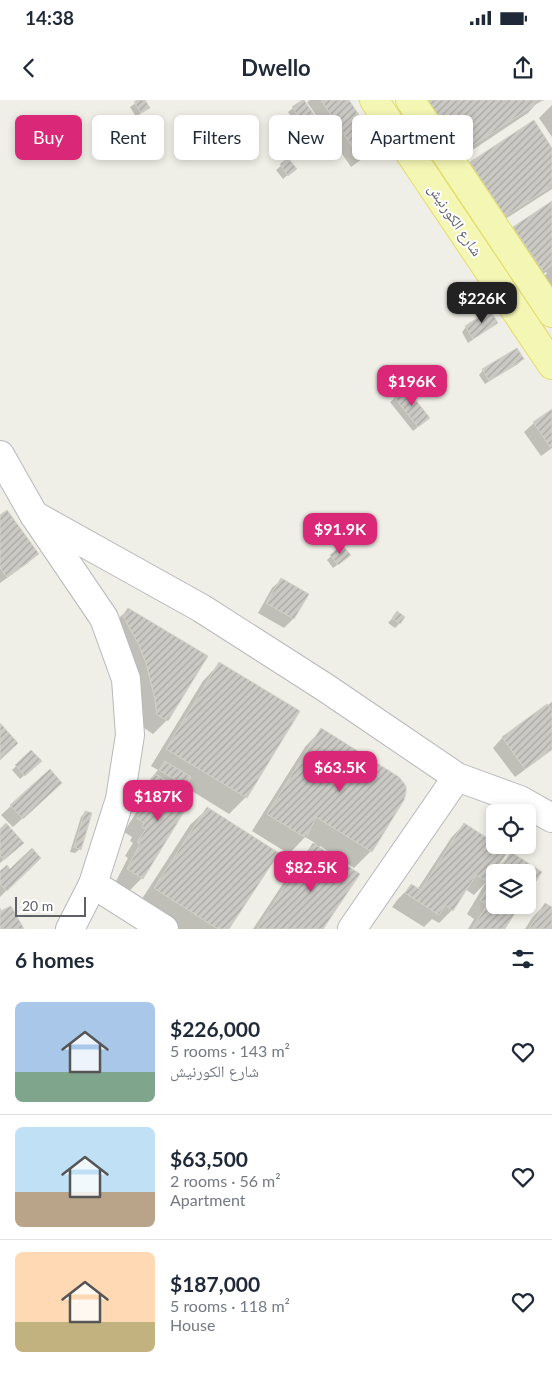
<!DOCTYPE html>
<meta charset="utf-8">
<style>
body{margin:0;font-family:Lato,"Noto Naskh Arabic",sans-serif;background:#f6f6f7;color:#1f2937;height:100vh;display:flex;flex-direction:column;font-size:19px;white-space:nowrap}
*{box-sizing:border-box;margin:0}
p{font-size:16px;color:#747a83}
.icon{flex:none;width:28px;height:28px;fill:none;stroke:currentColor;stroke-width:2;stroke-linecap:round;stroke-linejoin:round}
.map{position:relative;height:829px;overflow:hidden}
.side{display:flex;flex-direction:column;background:#fff;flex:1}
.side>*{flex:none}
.guide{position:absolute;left:15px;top:15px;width:522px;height:45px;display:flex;gap:10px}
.controls{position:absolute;left:486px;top:704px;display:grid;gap:10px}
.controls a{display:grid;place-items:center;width:50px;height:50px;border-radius:8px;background:#fff;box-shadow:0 2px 8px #0003;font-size:25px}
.scale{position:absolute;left:15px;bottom:12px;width:71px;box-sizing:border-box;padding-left:5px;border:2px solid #5e6066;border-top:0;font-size:14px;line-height:18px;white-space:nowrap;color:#5e6066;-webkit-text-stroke:4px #fff;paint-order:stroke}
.price{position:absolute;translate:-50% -42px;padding:0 11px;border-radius:10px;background:#db2777;color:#fff;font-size:16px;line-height:32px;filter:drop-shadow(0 1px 2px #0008)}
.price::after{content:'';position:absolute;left:50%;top:30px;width:15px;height:11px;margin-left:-8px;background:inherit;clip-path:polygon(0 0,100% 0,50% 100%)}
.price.on{background:#222;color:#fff}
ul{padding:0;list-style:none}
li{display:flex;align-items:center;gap:15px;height:125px;padding:0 15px}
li+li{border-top:1px solid #e0e1e3}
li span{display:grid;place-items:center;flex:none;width:140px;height:100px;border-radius:8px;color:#555}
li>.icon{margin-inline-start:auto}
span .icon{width:60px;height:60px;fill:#fffc;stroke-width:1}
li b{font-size:21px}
h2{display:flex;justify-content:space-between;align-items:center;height:60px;padding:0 15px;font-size:21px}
.chip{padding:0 18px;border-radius:8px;background:#fff;box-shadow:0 2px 8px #0003;font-size:18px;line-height:45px}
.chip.on{background:#db2777;color:#fff}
.status{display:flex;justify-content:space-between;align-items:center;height:35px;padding:0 25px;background:#fff;direction:ltr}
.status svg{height:14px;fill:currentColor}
header{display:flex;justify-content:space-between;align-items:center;height:65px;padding:0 15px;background:#fff;font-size:22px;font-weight:700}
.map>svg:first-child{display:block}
.shadow{fill:#0003}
.building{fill:url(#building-hatch);stroke:#d3d2c6}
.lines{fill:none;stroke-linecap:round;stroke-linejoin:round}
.minor-casing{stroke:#b7b8bc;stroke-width:30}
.major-casing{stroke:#e4dc6b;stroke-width:30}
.minor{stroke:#fff;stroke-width:28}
.major{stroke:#f4f7b4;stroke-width:28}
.labels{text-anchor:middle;stroke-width:4;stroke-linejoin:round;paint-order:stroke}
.street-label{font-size:15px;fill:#5e6066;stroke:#fff}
</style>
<div class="status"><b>14:38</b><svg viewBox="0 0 49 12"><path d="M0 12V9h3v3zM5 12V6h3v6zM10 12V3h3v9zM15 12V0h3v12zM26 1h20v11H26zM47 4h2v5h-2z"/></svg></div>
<header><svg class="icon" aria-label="back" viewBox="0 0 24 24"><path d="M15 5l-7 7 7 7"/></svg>Dwello<svg class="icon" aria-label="share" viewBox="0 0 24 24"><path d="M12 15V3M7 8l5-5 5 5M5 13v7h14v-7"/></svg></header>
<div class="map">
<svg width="552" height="829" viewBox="0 0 552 829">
<defs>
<pattern id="building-hatch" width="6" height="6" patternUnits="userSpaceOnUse" patternTransform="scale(1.25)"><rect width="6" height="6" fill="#cbc9c4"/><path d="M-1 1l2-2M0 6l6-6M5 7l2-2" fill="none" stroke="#a8a7a3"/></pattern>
</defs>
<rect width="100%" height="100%" fill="#efefe7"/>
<g class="shadow">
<polygon points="140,0 144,0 148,8 136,17 130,7"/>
<polygon points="310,0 347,0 378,45 369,54 351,67 307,2"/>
<polygon points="428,0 544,0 536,4 528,13 450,65 415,13"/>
<polygon points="552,5 552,37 539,18"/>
<polygon points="293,8 313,16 298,27 288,12"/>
<polygon points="533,22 552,50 552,89 491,128 457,76 470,63"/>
<polygon points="288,60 290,73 283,79 276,70"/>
<polygon points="552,102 552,218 538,183 547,173 546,172 529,184 500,142 514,128"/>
<polygon points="497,223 468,243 462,232 466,227"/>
<polygon points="523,259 518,264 485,284 479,275 483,270"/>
<polygon points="395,298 424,322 413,331 390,302"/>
<polygon points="552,310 552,348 541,356 524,332 534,323"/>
<polygon points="0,417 38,453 28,463 0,483"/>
<polygon points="331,456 345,459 333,468 327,460"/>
<polygon points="282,479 307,494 293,519 284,528 258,513 272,488"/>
<polygon points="128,509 206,557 167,620 153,634 144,628 142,613 114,523"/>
<polygon points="397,513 399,524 395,528 388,523"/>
<polygon points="219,564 246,697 229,714 184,686 180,690 142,778 129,791 115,783 128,758 125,756 133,743 130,741 132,737 124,732 139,708 133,704 142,689 158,670 151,666 203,581"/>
<polygon points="552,602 552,650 515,677 493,648 502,638"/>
<polygon points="321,630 371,751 354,768 320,746 319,748 322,829 253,829 300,758 315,743 305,737 289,754 252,731 305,647"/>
<polygon points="31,652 40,661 20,679 12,670"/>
<polygon points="50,670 51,692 13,727 1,715"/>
<polygon points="207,709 228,829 175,829 138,805 190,725"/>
<polygon points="85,712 80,749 75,753 70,752 81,717"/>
<polygon points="464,724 496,745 498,767 511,754 540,772 528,791 528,772 495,772 495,805 519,805 503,829 468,829 474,819 467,814 486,782 474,795 465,789 452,810 439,823 432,819 424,827 392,807 398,799 411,786 417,790 451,738"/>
<polygon points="0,730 13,752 0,763"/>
<polygon points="39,758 0,797 0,773"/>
<polygon points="545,804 552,809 552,829 525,829 532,818"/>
</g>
<g class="building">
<polygon points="137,0 145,0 150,8 141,13 134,2"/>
<polygon points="302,0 304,0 315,16 303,24 292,7"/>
<polygon points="321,0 349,0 379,45 360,58"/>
<polygon points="428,0 542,0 463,52"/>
<polygon points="534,20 552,48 552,86 505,116 470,62"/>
<polygon points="288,58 297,69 288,76 280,64"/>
<polygon points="552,101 552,165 543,171 513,127"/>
<polygon points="490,210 498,223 473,239 465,226"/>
<polygon points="517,248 524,259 489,281 482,269"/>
<polygon points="405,287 430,318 418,327 394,297"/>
<polygon points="552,309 552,346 550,347 533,322"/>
<polygon points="7,410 39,454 7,477 0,468 0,415"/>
<polygon points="342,445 351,455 338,465 330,455"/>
<polygon points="281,478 309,494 294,519 266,503"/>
<polygon points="128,508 208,556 168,621 157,615 155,599 146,563 139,545 123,516"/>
<polygon points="397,511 405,517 400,524 392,518"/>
<polygon points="219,562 300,611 247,698 166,649"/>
<polygon points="547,604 552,610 552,649 525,669 502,637"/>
<polygon points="0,623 18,643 0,660"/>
<polygon points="321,628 399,677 406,686 406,693 404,700 372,752 316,717 306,738 267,714"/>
<polygon points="31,650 42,661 25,676 15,665"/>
<polygon points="165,661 191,677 186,686 159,670"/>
<polygon points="50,669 62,683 23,719 10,705"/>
<polygon points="155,674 193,697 143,779 127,769 140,744 137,742 146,729 142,727 144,723 137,718 152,694 145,690"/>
<polygon points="207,707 279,753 229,829 218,829 154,788"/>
<polygon points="85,711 92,713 81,750 74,747"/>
<polygon points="6,723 24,743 4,760 0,755 0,729"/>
<polygon points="464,723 495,743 495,745 499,745 508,751 488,782 476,775 453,811 445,805 439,815 405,793 411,784 421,790"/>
<polygon points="313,743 360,774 323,829 257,829"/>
<polygon points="32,748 41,758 7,791 0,784 0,771 7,765 10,769"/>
<polygon points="511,752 542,772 528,793 528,772 498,772"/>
<polygon points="495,776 495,805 520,805 505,829 472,829 487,805 480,800"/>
<polygon points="545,803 552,807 552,829 529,829"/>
<polygon points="11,806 24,829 0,829 0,808 1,811"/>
</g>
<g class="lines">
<g class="minor-casing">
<g id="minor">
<polyline points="0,355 34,415 104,518 126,579 130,635 120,699 93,784 70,829"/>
<polyline points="34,415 201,508 326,588 457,677 520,700 552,718"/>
<polyline points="93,784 164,829"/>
<polyline points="352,829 457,677"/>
</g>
</g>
<g class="major-casing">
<g id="major">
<polyline points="374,0 552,265"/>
<polyline points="410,0 552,213"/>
</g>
</g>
<use href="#minor" class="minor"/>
<use href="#major" class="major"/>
</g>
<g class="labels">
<g class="street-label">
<text transform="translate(455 120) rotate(56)" y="5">شارع الكورنيش</text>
</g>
</g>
</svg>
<div class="controls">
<a><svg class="icon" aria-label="locate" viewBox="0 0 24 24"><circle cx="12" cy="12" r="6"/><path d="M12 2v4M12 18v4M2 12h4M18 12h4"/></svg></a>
<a><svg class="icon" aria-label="layers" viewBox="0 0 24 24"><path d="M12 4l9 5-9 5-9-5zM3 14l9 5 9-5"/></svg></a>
</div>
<div class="scale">20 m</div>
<b class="price on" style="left:482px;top:224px">$226K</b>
<b class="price" style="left:412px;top:307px">$196K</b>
<b class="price" style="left:340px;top:455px">$91.9K</b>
<b class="price" style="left:340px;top:693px">$63.5K</b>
<b class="price" style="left:158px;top:722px">$187K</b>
<b class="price" style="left:311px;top:793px">$82.5K</b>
<div class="guide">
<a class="chip on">Buy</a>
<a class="chip">Rent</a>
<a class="chip">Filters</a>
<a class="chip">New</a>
<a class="chip">Apartment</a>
</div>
</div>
<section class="side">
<h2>6 homes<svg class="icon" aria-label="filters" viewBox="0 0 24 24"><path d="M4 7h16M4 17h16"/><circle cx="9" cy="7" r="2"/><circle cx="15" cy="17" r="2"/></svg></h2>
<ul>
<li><span style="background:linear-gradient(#a9c7e8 70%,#7fa58c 0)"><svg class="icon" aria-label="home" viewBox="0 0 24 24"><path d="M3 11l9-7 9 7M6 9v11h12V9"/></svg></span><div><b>$226,000</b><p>5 rooms · 143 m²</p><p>شارع الكورنيش</p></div><svg class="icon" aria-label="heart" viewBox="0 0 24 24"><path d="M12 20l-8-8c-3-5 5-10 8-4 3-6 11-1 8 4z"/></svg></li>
<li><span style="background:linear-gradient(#bfe0f5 65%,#b9a48a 0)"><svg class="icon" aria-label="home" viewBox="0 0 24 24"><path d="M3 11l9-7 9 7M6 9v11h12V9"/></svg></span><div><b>$63,500</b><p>2 rooms · 56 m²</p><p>Apartment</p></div><svg class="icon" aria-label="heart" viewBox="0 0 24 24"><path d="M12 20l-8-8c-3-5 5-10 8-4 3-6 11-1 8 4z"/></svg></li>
<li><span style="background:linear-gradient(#ffd9b3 70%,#c2b280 0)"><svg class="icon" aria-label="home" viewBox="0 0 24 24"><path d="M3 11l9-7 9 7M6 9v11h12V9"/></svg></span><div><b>$187,000</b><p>5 rooms · 118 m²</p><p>House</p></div><svg class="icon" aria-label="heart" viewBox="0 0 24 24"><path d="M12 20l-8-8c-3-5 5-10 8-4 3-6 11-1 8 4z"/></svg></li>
</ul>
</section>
